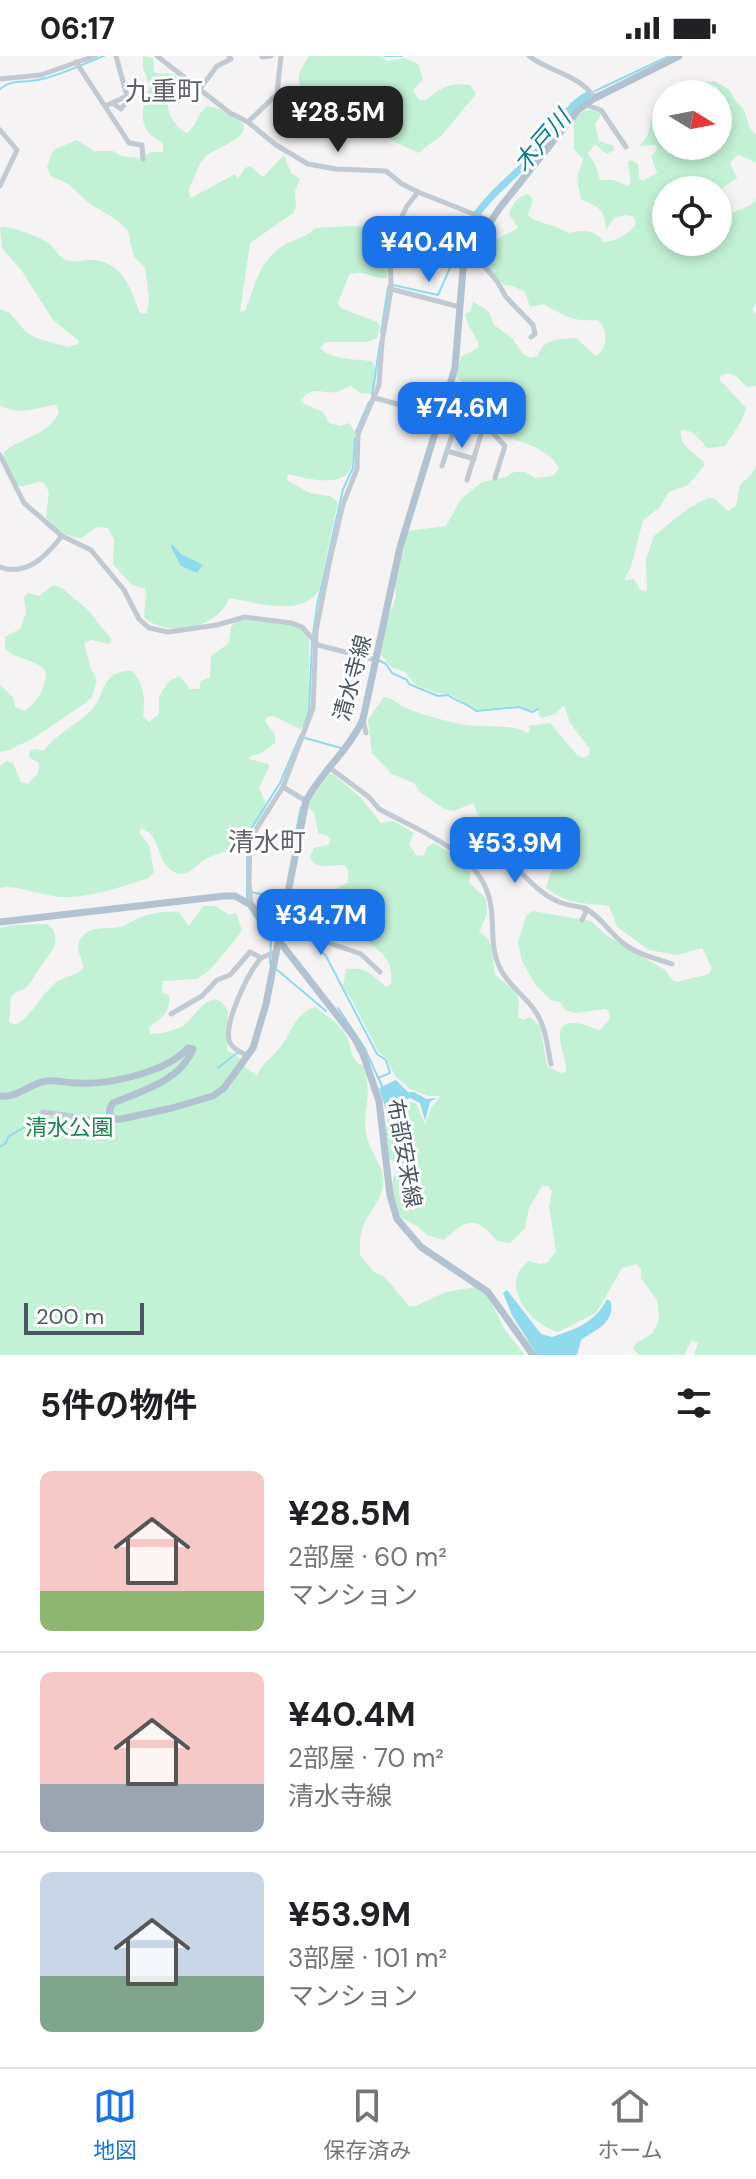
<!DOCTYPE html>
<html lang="ja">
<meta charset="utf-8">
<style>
body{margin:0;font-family:"DM Sans","Noto Sans JP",sans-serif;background:#f6f6f6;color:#202124;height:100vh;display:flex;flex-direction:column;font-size:30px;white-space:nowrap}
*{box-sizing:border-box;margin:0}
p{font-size:26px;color:#757577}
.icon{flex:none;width:44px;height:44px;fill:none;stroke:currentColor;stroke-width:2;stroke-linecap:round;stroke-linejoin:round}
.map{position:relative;height:1299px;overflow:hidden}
.drawer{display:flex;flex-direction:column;background:#fff;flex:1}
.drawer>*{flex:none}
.needle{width:52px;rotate:100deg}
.tools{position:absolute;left:652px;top:24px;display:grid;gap:16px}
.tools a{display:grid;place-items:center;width:80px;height:80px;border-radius:50%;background:#fff;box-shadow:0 4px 12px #0003;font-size:40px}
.scale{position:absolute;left:24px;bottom:20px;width:120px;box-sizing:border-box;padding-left:8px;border:4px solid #4a5661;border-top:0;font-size:22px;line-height:28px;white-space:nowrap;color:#4a5661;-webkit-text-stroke:6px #fff;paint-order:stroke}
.price{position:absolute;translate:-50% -68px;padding:0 18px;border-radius:16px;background:#1a73e8;color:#fff;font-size:26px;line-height:52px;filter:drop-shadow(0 2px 4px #0008)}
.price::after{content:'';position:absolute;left:50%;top:48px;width:24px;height:18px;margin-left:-12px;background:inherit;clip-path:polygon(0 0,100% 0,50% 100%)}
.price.on{background:#222;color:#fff}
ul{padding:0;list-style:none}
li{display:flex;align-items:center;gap:24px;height:200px;padding:0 40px}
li+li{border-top:2px solid #e0e0e0}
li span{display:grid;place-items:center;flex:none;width:224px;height:160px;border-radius:12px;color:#555}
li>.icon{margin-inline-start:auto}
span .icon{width:96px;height:96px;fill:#fffc;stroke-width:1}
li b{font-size:34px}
h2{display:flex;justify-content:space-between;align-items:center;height:96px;padding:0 40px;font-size:34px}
.status{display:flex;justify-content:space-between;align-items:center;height:56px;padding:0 40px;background:#fff;direction:ltr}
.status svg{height:22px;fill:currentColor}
.dock{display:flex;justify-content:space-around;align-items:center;height:112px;border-top:2px solid #e0e0e0;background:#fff;font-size:22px;color:#757577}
.dock a{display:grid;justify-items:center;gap:4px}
.dock .on{color:#1a73e8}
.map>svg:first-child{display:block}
.green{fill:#c3f1d5}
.water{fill:#90daee}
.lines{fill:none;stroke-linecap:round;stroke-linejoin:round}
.stream{stroke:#90daee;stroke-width:2}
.river{stroke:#90daee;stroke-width:7}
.minor{stroke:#c1cad2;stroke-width:5}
.major{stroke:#b3c2d1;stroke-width:7}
.labels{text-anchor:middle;stroke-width:6;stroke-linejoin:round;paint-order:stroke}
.street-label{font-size:22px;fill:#4a5661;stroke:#fff}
.park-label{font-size:22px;fill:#17864f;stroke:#fff}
.water-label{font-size:24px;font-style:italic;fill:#0c7c9b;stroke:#fff}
.quarter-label{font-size:26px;fill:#5f6368;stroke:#fff}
</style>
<div class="status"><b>06:17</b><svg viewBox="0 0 49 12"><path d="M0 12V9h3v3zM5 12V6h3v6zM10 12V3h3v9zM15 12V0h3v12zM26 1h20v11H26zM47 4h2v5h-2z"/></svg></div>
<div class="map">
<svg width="756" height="1299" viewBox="0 0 756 1299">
<rect width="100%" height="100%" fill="#f5f3f3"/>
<g class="green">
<path d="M143,0l10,2 1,14c11,4 25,-4 26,14 -3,6 -10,9 -12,15 -2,13 9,28 19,32 10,-7 10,-20 20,-27 12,1 19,7 29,13 27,15 -22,29 -31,38 -7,7 -8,15 -12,23 -4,8 -6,10 -2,18l44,-24 3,5 7,-11 5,-2 13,11 21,-22 7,18 9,6 -5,12 1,16 -3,6 -43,30 -10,69 5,-1c9,-22 12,-44 32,-61 11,-10 27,-10 38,-22 19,-1 63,-7 76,10l-4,40c-14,2 -24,-10 -38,-3l-11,28 3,5 36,14 3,4 -3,12 -9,4h-43l-5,6c11,12 35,11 51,13 9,8 5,25 0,33l-11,-1 -9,-7c-5,1 -8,4 -12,5 -15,6 -23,-8 -38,8l1,4 21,9 6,11 11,3 9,-3 6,9c-1,11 0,28 -5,38 -10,18 -46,8 -61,4l-2,3 1,4 22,12 20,3 8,6 -19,88c-17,28 -65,12 -90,8 -10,31 -64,40 -85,19l2,-28 -14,-4 -19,-21 1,-25 -6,-11 -12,-1 -14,11c-14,1 -28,-10 -36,-21l3,-25 -5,-9c-10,-4 -16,6 -28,2l-12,-24v-9c17,-15 46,-17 55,-40l-3,-7c-20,2 -35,12 -56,0v-96l10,4 15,18 11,7 31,9 11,-3 1,-3 -26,-21 -31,-49 -20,-23 -2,-21c13,-1 36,9 47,15 7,4 10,13 17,17 11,6 20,-1 31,1 28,4 37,30 45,54l7,-1 2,-14 -4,-32 -11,-10 -6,-26 -11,-11 -28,-17 -21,-19 -17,-8 -4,-9 6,-17 24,-10 17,11h19l8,5 19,2 11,-6h12v-10c-27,-9 -22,-35 -13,-56l-7,-18z"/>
<path d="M309,0h71l8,5 16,-3 14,6 5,15 -10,11 6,10h7c14,-12 24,-18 44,-15l6,9 -34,41 -24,18c-22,-12 -38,-14 -48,-38l-9,6 -2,13c-32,17 -39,-18 -64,-30l8,-13c-9,-14 -2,-22 6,-35z"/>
<path d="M714,25l15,8 8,14c13,7 7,23 19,32v28l-16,-8 -4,1 -6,7 7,15 -19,13 -52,-1v52h52v-35l14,6 19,-8 5,-6v104l-4,7 4,4v72l-9,1 -11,-11 -9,-3 -7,3v4l26,28 -5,14 -16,24 -18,2c-7,-8 -13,-19 -26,-18 -3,15 14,23 23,32v4l-16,19 -19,7 -10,16 -16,12 -12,47 -7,13 10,-1 6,11 7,1 -1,-32 8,-23 33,-27 21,-11 7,1 13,12 8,-5 4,-21 12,-11 4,-9v890h-62l4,-12 -6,-3 -8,15h-45l-6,-6 3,-6 16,-9 7,-14 -2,-20 -16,-22v-8l-4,-6 -15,4 -26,45 -38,19c-28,-7 -61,-49 -29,-71l10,3 9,-2 8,-11 -7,-45 3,-15 -4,-5h-6l-13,22 -4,20 -15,15 -13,-2c-21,-26 -31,-22 -53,-1l-17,-5 -10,-9 -16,-8 -10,-25 2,-15 7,-10 -1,-4 -11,-6c-2,-23 -9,-62 28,-55l9,21 6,-16 9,-12h-12l-18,-7 -15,-13 -8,-17 -9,-8 -26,-51 -9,-13 3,-18c26,-2 24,7 41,18l4,-4c4,-38 -31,-32 -32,-62l-4,-4c-21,4 -30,2 -46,-12v-6c6,-3 11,-1 18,-4 7,-4 13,-9 21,-13v-12l-4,-5c-12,-1 -28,6 -34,-8l4,-9 14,-3 3,-5 -3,-4 -10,-3 -4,-21 -5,-4v-6l20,-28h4l28,24 20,25 13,-2 20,12 -5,11 8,12 7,-1 3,-8 7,-4 19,11 18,18 -2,10 17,17 1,16 -8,16 9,8 3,6 4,29c16,17 27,13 23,43l5,3 7,-3 10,9 7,40 13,7 6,-1c2,-16 -23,-56 15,-48 8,1 12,5 19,6l10,-11 -1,-8 -4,-2 -30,4 -10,-3 -5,-8 -9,-2 -16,-16 -13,-23 -4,-19 8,-26 6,-5 59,10 15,14 59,35 7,10 5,2 32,-8 3,-6 -10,-20 -25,7 -28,-5 -32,-23 -8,-21c-27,-4 -38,0 -63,-18l5,-16 26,-24 -2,-16 -8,-2 -34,15h-25l-23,-13 -12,-29 -19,8 -10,-2 -24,-17 -6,-9 -22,-9 -20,-21 -4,-33 16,-23c10,1 13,8 22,11 19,8 40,13 60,17 19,3 47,-2 61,8l3,-3 -1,-4 21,-3 27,32 6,3 6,-3 1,-6 -20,-26 -6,-18 -9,9 -13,4 -3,-3 -1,-7 -8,3 -13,-5 -39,4 -29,-16 -12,-1 -21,-8 -11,-13 -14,-5 -11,-14 8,-36 8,-19 -1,-14 12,-53 39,-5 15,-27 21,-17 24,-5 8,-5h11l10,6 18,-2 6,-7c-8,-20 -36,-26 -54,-33 -10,-3 -19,-11 -28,-15 -5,-11 -9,-24 -9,-35l-12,-9 5,-20 18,-10c-2,-12 -13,-21 -14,-33l6,-3 2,-10 16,11 5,13 18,13 11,16 7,4 8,-2c6,-18 20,-17 38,-18l20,18c13,-8 12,-26 2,-36 -27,1 -30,-2 -54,-16l-14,3 -5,-15 -12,-6 -9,-1 -19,-21 -1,-6 9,-17 25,-13 -9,-14c3,-10 8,-17 19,-20l5,5 -5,16c7,8 27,9 40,18 15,-3 26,-4 36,9 9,0 27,-9 32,-18l-2,-7 -7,-2 -12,2 -9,13c-1,-22 -7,-22 -25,-31l-4,-20 6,-20 -9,-10v-30c8,-9 14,-11 26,-8v6l-5,7 4,17 15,5v4l-7,4 -12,-10 -7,9 8,13 4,14h13l15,6 3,-3 -3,-21 3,-2 7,4 1,14 3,3 15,-8 -6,-17 6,-6 -1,-5 -16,1 8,-11 3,-15 15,-24v50h52v-52h-50l9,-9z"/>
<path d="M53,529l9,3 25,21 25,31 -3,4 -17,-4 -8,3 7,26 6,11 -5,17 -7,6 -51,35 -25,12 -9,2v-67l13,12 2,10 10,4c13,-10 20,-22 21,-39 -9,-13 -29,-12 -41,-23v-12l16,-9 5,-16 -2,-15 4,-4 12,3z"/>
<path d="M250,563l41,5 11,4 7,10v68l-4,19 -5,4 -26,-13 -7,1 -2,4 10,14v8l-12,9 -14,5v2l19,5 1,3 -10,21 8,18c-7,15 -23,34 -37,43 -9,5 -20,6 -29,13 -8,6 -15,16 -27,10 -18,-9 -13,-39 -33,-44l-2,4 10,13 5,27 -5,6c-25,8 -54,18 -81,19 -20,2 -53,-14 -68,-9v-122l7,-5 6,2 8,19 7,2c6,-6 13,-11 11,-21l-10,-6 1,-6 6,-2 8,2c12,-18 35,-26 49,-43 9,-10 9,-25 20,-33 7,-4 12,-5 19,-4 13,14 13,28 11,46l6,5 10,-8v-18l10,-15 11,-5 10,13h9l2,-8 9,-4 1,-21 18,-13 2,-16 4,-5z"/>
<path d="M203,850h13l13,9 7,-2 6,17 -2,4 -31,37 -12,8 -34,2 -1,11 7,4c2,18 -8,21 -20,32l1,6c10,0 23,-3 33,-8 10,-5 30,-47 45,-14l-1,38 14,9 -1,4 17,13c5,-13 11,-15 20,-25 14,-15 17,-39 39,-44 9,8 23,16 29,27 8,12 3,25 18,32 11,30 -1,42 3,67 3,20 19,31 17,52 -2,17 -17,30 -21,45 -3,8 -2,18 -2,25l14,17 11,5 24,29h7l30,-14 29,-5 14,11 16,32 20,25h-525v-427l13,-3 35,-1c18,16 0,31 -10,46 -7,11 -8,19 -22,22l-5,5 -2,25 7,3c17,-11 23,-27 37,-40 8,-8 21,-8 30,-16 1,-10 -9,-19 -3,-29 10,-16 26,-10 40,-13 6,-1 11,-6 17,-8 10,-5 31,-9 42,-7l10,14z"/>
</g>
<g class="water">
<polygon points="172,488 181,498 203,509 197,517 181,510 171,491"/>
<polygon points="396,1024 408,1036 414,1036 426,1043 437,1042 430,1046 425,1065 420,1047 410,1042 390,1050 387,1057 379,1032"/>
<path d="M507,1234l34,44 11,3c24,-8 43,-14 55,-38l4,3c3,22 -14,27 -30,38l-4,15h-40l-25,-40 -9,-22z"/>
</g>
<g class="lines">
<g class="stream">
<polyline points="384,0 402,0"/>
<path d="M0,33c11,-10 23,-6 37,-9 23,-4 45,-16 67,-24"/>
<polyline points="595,35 669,0"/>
<polyline points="381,277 388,231 393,229 438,239 468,171"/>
<polyline points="372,340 380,287"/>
<polyline points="356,376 369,346"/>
<polyline points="313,579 317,550 343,433 353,412 355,383"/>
<path d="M378,604l8,4 6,9 15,7 2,4 29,12 10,-1c9,7 19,8 28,16l43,-4 13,5 6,-3"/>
<polyline points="304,670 309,655 312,585"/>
<polyline points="305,682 341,692"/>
<polyline points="296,776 301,751"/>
<polyline points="251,836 284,843"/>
<polyline points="247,844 247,779 280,727 300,680"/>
<polyline points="288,847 296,867"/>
<polyline points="248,850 271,884 270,908"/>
<polyline points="273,872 278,871 281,853"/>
<polyline points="299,872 326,900 377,998 386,1004 390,1017 378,1022"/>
<polyline points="275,912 326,955"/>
<polyline points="338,952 364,991 382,1030"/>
<polyline points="218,1012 238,996"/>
<polyline points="54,1065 72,1064"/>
<polyline points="0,1091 6,1087 8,1081 26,1070 32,1072"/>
</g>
<path class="river" d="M468,171c18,-31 47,-51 71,-77 16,-18 27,-44 49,-55"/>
<g class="minor">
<polyline points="157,0 230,57 248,66 276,89 308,108 336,113 386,115 402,128 418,136 491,165"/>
<path d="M529,0c21,16 51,19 66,42"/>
<polyline points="262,1 271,0"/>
<polyline points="76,6 129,87 142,89 143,103"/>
<polyline points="0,23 41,19 95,0"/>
<polyline points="199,34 217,10 231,3 229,0"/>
<polyline points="112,47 127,40 116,0"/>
<polyline points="586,49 601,54 626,91"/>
<polyline points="105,50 112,47 121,53 129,43"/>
<polyline points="248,66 277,38 281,0"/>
<polyline points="0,74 17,94 0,130"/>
<polyline points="471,195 497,225 506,241 533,269 535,278 531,281"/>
<polyline points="391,233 460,251"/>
<polyline points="375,342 441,360"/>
<polyline points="442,359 491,375 505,390 495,422"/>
<polyline points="447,395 474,403"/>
<polyline points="0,399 24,447 62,480 91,494 124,534 139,563 149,572 168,576 217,569 245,561 292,567 302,571 318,589 376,604"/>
<polyline points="442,410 457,364"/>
<polyline points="467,424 483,372"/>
<path d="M0,511c27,10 47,-12 62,-31"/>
<polyline points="363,663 366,677"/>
<path d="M330,712l39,29 10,12c38,21 101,43 111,92 5,22 -1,45 10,67 7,16 25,28 35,43 11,15 12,35 16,53"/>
<polyline points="283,731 306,745"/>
<path d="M459,798l22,-16 5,2c26,18 46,51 73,62 7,3 17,4 25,6l2,4 -4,8"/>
<polyline points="287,840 298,844 312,874 320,884 361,898 380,916"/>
<polyline points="251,849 249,826 250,783 283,731 313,652 316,575 329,508 343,448 357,413 358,378 379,329 382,286 391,233 390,191 393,178 407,150 418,136"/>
<path d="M585,852c16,9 24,24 38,35 13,11 34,16 49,21"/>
<polyline points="279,883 308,863"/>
<polyline points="171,958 202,940 217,924 230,919 250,896 261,902 275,896"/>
<path d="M247,999c-7,-3 -16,-7 -18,-15 -4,-20 19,-67 32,-82"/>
<polyline points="29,1070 43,1056 99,1064 113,1063"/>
</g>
<g class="major">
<polyline points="0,866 224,840 235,840 251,849 354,981 363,998 379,1045 390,1139 397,1163 421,1191 488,1236 533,1299"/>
<path d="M0,1040c16,3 30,-13 47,-15 10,-1 20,2 31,2 31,2 89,-11 110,-35l5,1c-13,32 -51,42 -80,54 -4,6 -5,12 0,16h8l51,-11 41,-12 11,-8 29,-40 13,-44 40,-203c16,-30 43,-51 57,-82l37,-172 55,-179 8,-99 10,-21 26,-39 79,-99 17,-12 84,-42"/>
</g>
</g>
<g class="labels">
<g class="street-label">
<text transform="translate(352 622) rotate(-75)" y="8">清水寺線</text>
<text transform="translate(405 1097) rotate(80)" y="8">布部安来線</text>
</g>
<g class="park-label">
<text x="69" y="1079">清水公園</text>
</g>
<g class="water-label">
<text transform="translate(542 85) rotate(-49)" y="8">木戸川</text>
</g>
<g class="quarter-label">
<text x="164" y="44">九重町</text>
<text x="267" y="795">清水町</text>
</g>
</g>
</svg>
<div class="tools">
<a><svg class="needle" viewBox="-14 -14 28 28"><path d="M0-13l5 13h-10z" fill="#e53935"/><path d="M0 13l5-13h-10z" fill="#757577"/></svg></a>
<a><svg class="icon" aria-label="locate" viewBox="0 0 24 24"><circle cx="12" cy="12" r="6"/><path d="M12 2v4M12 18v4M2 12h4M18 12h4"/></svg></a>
</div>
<div class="scale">200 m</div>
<b class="price on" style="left:338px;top:98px">¥28.5M</b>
<b class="price" style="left:429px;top:228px">¥40.4M</b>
<b class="price" style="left:462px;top:394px">¥74.6M</b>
<b class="price" style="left:515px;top:829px">¥53.9M</b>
<b class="price" style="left:321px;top:901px">¥34.7M</b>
</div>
<section class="drawer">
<h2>5件の物件<svg class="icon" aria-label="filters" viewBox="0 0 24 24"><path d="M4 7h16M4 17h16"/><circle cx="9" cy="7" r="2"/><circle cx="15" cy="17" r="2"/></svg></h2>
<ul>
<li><span style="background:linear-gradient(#f6c9c9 75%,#8fb573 0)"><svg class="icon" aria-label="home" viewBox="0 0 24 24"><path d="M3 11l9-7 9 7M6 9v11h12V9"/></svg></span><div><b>¥28.5M</b><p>2部屋 · 60 m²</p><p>マンション</p></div></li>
<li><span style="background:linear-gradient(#f6c9c9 70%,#9aa5b1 0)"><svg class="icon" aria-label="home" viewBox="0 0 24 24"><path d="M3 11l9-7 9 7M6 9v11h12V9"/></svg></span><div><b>¥40.4M</b><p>2部屋 · 70 m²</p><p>清水寺線</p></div></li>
<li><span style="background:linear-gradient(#c9d6e8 65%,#7fa58c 0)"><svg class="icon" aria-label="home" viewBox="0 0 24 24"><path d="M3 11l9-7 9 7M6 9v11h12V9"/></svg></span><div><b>¥53.9M</b><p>3部屋 · 101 m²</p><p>マンション</p></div></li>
</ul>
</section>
<nav class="dock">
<a class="on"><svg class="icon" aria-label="map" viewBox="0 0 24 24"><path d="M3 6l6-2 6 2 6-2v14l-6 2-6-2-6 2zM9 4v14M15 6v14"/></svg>地図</a>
<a><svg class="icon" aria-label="saved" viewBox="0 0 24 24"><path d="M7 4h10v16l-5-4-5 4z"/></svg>保存済み</a>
<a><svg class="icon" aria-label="home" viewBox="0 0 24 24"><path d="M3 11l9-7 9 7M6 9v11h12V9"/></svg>ホーム</a>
</nav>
